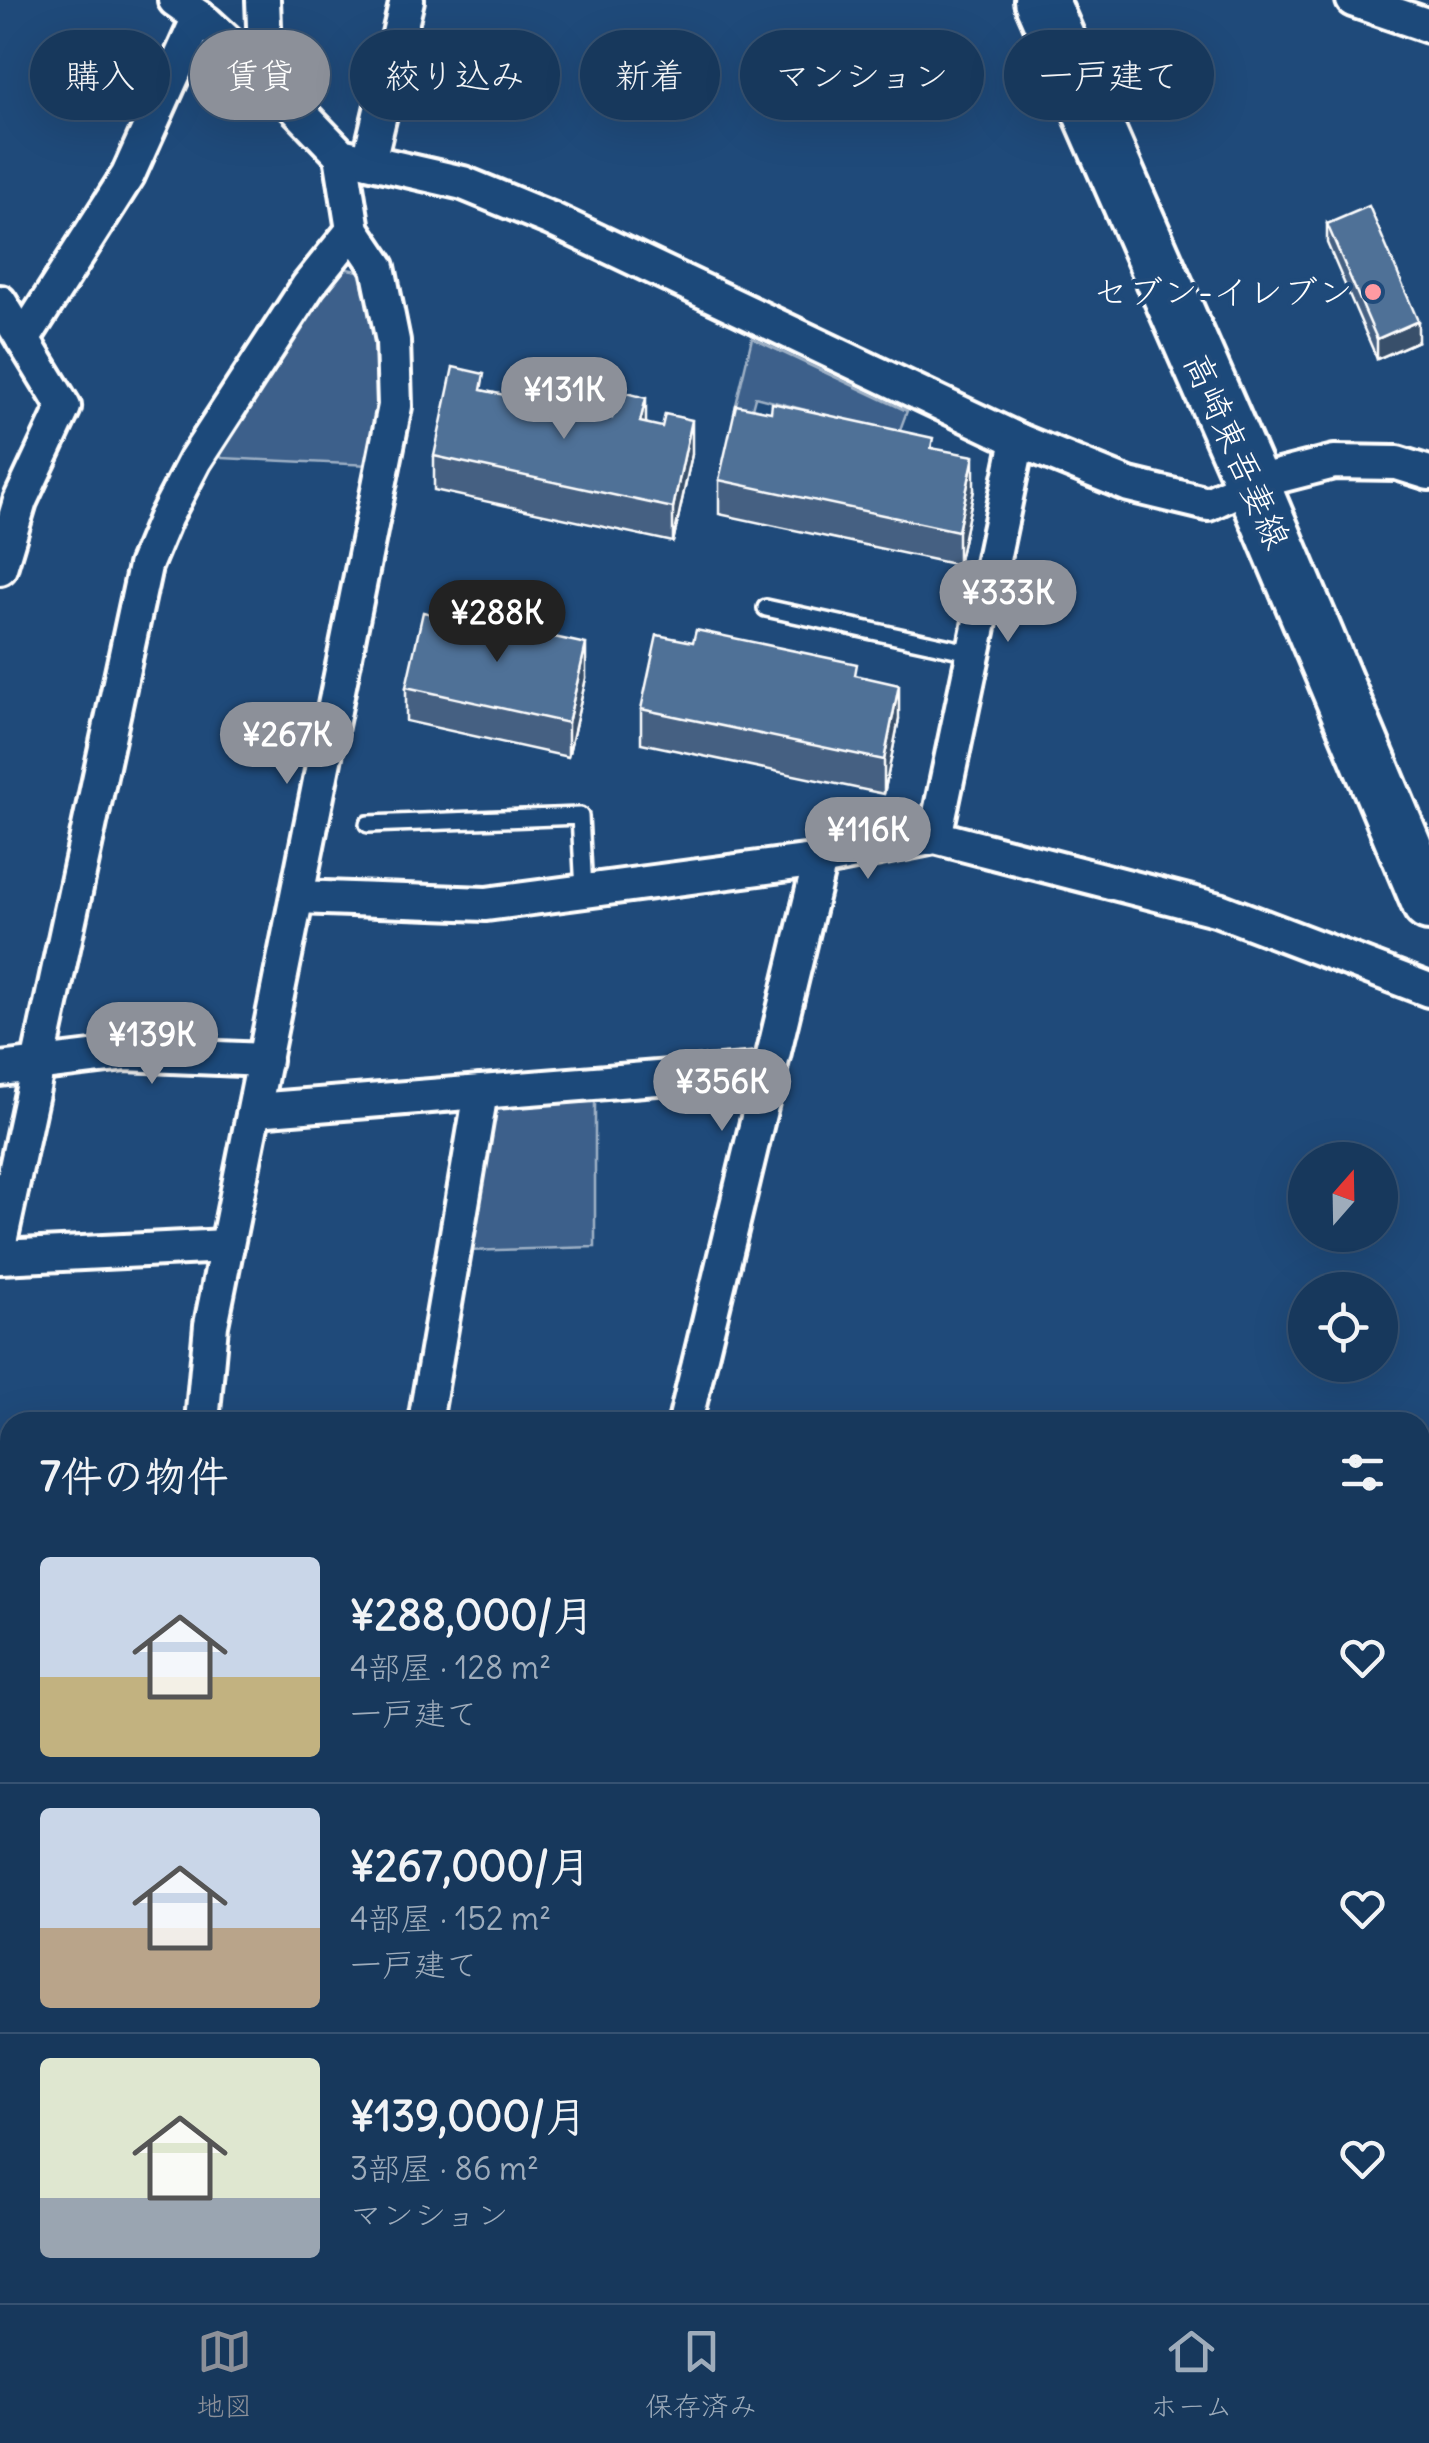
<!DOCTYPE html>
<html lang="ja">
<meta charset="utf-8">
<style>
body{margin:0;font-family:Delius,"Klee One",sans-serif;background:#203f62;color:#f1f3f6;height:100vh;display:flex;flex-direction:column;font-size:38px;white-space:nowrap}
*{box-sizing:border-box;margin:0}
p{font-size:32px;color:#9eacbb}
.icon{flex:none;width:55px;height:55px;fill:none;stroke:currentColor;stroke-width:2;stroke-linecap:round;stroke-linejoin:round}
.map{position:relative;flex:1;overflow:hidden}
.panel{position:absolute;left:0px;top:1412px;width:1430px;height:892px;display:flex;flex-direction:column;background:#17385c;border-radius:30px 30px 0 0;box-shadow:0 10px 40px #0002,0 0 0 2px #365272}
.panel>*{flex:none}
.banner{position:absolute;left:30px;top:30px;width:1370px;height:90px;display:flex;gap:20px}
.needle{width:65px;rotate:20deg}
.buttons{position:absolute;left:1288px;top:1142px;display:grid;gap:20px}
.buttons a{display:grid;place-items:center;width:110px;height:110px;border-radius:50%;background:#17385c;box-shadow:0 10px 40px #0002,0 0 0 2px #365272;font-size:50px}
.price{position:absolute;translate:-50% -85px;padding:0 22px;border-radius:35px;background:#8c9099;color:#fff;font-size:32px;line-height:65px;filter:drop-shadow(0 2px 5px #0008)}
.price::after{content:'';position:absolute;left:50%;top:60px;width:30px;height:22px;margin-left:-15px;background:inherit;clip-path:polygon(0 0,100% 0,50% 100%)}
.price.active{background:#222;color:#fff}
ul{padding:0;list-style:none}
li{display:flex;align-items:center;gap:30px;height:250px;padding:0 40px}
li+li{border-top:2px solid #365272}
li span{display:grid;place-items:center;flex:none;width:280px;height:200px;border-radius:10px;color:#555}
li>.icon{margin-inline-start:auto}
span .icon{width:120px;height:120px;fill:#fffc;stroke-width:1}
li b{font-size:42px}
h2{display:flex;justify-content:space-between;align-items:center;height:120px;padding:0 40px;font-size:42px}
.pill{padding:0 35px;border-radius:45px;background:#17385c;box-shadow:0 10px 40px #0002,0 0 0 2px #365272;font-size:35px;line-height:90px}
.pill.active{background:#8c9099;color:#fff}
.tab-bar{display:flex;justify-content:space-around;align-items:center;height:140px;border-top:2px solid #365272;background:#17385c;font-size:28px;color:#9eacbb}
.tab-bar a{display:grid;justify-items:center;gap:5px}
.tab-bar .active{color:#8c9099}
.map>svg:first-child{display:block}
.green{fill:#3c618b;stroke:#9eb0c5;stroke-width:2.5}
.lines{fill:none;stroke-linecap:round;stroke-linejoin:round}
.service-casing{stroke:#fff;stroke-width:22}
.minor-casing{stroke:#fff;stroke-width:40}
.primary-casing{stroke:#fff;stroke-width:60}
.service{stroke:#1f4a7a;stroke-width:15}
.minor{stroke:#1f4a7a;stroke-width:32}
.primary{stroke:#1f4a7a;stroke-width:52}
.wall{fill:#456182;stroke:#fff;stroke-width:2.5}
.shaded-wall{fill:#384f6a;stroke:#fff;stroke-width:2.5}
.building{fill:#507197;stroke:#fff;stroke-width:2.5}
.poi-dot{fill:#ff9aa2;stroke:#1f4a7a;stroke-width:4}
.labels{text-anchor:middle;stroke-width:8;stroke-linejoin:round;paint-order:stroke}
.poi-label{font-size:35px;fill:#fff;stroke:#1f4a7a;text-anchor:end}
.street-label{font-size:35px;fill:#fff;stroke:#1f4a7a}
</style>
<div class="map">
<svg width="1429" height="2303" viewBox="0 0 1429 2303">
<rect width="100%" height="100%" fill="#1f4a7a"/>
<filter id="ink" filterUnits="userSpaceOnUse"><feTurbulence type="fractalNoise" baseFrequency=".01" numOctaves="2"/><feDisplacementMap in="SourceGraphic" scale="20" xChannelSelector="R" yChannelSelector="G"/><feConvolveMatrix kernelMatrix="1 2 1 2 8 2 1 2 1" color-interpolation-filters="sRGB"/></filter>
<g filter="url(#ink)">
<g class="green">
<polygon points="341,268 359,271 374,332 379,416 370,465 222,458 219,454"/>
<polygon points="752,338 907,411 894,446 825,415 755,397 751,412 735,409"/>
<polygon points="595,1094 595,1247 468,1251 490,1114 497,1099"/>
</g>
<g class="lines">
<g class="service-casing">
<g id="service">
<polyline points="766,608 974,653"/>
<polyline points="368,824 580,816 584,891"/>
</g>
</g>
<g class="minor-casing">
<g id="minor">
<polyline points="175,0 207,23 266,77 341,155 463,183 551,219 1018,440 1129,485 1208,504 1252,483 1334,462 1397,463 1429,473"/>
<polyline points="263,0 266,77"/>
<polyline points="1353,0 1429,26"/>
<polyline points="369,161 407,0"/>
<polyline points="0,302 64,407 20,501 0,568"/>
<polyline points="23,340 128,175 199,17"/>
<polyline points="935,837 1018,440"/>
<polyline points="298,897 486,904 820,860 935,837 1219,910 1429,990"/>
<polyline points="0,1069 125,1054 265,1060"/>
<polyline points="255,1110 770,1069"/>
<polyline points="0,1242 145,566 165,518 195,460 308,286 353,230"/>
<polyline points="0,1257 227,1246"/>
<polyline points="202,1422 211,1325 395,406 393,341 378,267 353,230 341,155"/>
<polyline points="425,1422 481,1092"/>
<polyline points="685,1422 820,860"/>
<polyline points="0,1454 10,1453"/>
<polyline points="1420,1532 1429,1534"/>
<polyline points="1420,1772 1429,1776"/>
<polyline points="1420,2017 1429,2014"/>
<polyline points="298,2295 302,2303"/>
<polyline points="521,2295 523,2303"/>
<polyline points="946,2303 948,2295"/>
<polyline points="1071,2303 1074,2295"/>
<polyline points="1269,2303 1272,2295"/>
</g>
</g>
<g class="primary-casing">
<polyline id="primary" points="1041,0 1252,483 1429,904"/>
</g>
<use href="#service" class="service"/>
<use href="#minor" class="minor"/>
<use href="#primary" class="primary"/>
</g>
<g class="wall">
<polygon points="1327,224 1418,341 1377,359 1327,243"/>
<polygon points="484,391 612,418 646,423 692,454 673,542 434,490 434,456"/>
<polygon points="933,448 974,490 958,565 719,514 719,480"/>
<polygon points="465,621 537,633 586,678 568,757 406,721 406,687"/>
<polygon points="693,642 857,676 899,719 884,794 641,743 641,709"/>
</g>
<g class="shaded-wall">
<polygon points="1418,321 1418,341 1377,359 1377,339"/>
<polygon points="646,398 646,432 640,422"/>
<polygon points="692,420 692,454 673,542 673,508"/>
<polygon points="974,456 974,490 958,565 958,531"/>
<polygon points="586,644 586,678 568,757 568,723"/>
<polygon points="899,685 899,719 884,794 884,760"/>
</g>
<g class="building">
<polygon points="1369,206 1418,321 1377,339 1327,224"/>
<polygon points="453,367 484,374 481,390 612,418 618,391 646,398 640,422 662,427 665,414 692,420 673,508 434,456"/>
<polygon points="772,403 933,438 931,448 974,456 958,531 719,480 736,405 771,412"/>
<polygon points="467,611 537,627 536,633 586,644 568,723 406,687 423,612 465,621"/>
<polygon points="696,630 857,664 855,675 899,685 884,760 641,709 657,635 693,642"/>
</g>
</g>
<circle class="poi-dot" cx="1373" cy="292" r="10"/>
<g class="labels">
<g class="poi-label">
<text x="1353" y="304">セブン-イレブン</text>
</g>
<g class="street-label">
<text transform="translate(1237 451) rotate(66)" y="12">高崎東吾妻線</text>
</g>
</g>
</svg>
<div class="buttons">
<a><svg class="needle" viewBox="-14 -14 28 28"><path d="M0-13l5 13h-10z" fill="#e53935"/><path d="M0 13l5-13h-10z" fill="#9eacbb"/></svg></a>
<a><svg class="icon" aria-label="locate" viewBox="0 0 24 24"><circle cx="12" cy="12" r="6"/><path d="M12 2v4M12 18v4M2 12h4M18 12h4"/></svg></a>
</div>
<b class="price" style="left:564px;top:442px">¥131K</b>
<b class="price" style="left:1008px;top:645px">¥333K</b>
<b class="price active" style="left:497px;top:665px">¥288K</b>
<b class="price" style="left:287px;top:787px">¥267K</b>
<b class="price" style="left:868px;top:882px">¥116K</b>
<b class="price" style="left:152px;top:1087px">¥139K</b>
<b class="price" style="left:722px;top:1134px">¥356K</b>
<div class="banner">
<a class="pill">購入</a>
<a class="pill active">賃貸</a>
<a class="pill">絞り込み</a>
<a class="pill">新着</a>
<a class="pill">マンション</a>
<a class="pill">一戸建て</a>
</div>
<section class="panel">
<h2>7件の物件<svg class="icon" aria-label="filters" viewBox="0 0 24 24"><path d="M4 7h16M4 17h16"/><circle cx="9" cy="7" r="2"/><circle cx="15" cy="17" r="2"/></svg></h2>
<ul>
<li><span style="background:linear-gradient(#c9d6e8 60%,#c2b280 0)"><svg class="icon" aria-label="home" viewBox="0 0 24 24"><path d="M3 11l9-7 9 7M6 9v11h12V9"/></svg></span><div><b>¥288,000/月</b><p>4部屋 · 128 m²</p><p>一戸建て</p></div><svg class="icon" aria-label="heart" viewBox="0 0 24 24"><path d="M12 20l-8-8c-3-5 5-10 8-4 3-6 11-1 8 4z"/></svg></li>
<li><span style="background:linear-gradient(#c9d6e8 60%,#b9a48a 0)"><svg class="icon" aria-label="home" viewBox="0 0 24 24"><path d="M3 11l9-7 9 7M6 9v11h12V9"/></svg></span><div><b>¥267,000/月</b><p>4部屋 · 152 m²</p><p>一戸建て</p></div><svg class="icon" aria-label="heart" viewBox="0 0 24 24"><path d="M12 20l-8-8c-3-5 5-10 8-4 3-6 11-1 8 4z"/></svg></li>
<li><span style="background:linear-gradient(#dfe7d0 70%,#9aa5b1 0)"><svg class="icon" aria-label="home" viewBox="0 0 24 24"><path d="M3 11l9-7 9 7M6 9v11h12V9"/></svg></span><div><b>¥139,000/月</b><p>3部屋 · 86 m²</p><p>マンション</p></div><svg class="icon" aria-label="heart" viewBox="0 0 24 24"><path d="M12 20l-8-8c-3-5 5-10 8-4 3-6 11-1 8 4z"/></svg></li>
</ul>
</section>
</div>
<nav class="tab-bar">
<a class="active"><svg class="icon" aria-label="map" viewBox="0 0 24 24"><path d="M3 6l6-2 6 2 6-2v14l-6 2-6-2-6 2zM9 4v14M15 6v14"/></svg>地図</a>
<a><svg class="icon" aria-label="saved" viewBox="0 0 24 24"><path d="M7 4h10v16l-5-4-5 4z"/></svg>保存済み</a>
<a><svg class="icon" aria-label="home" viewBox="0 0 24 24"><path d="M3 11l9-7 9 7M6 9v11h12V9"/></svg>ホーム</a>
</nav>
